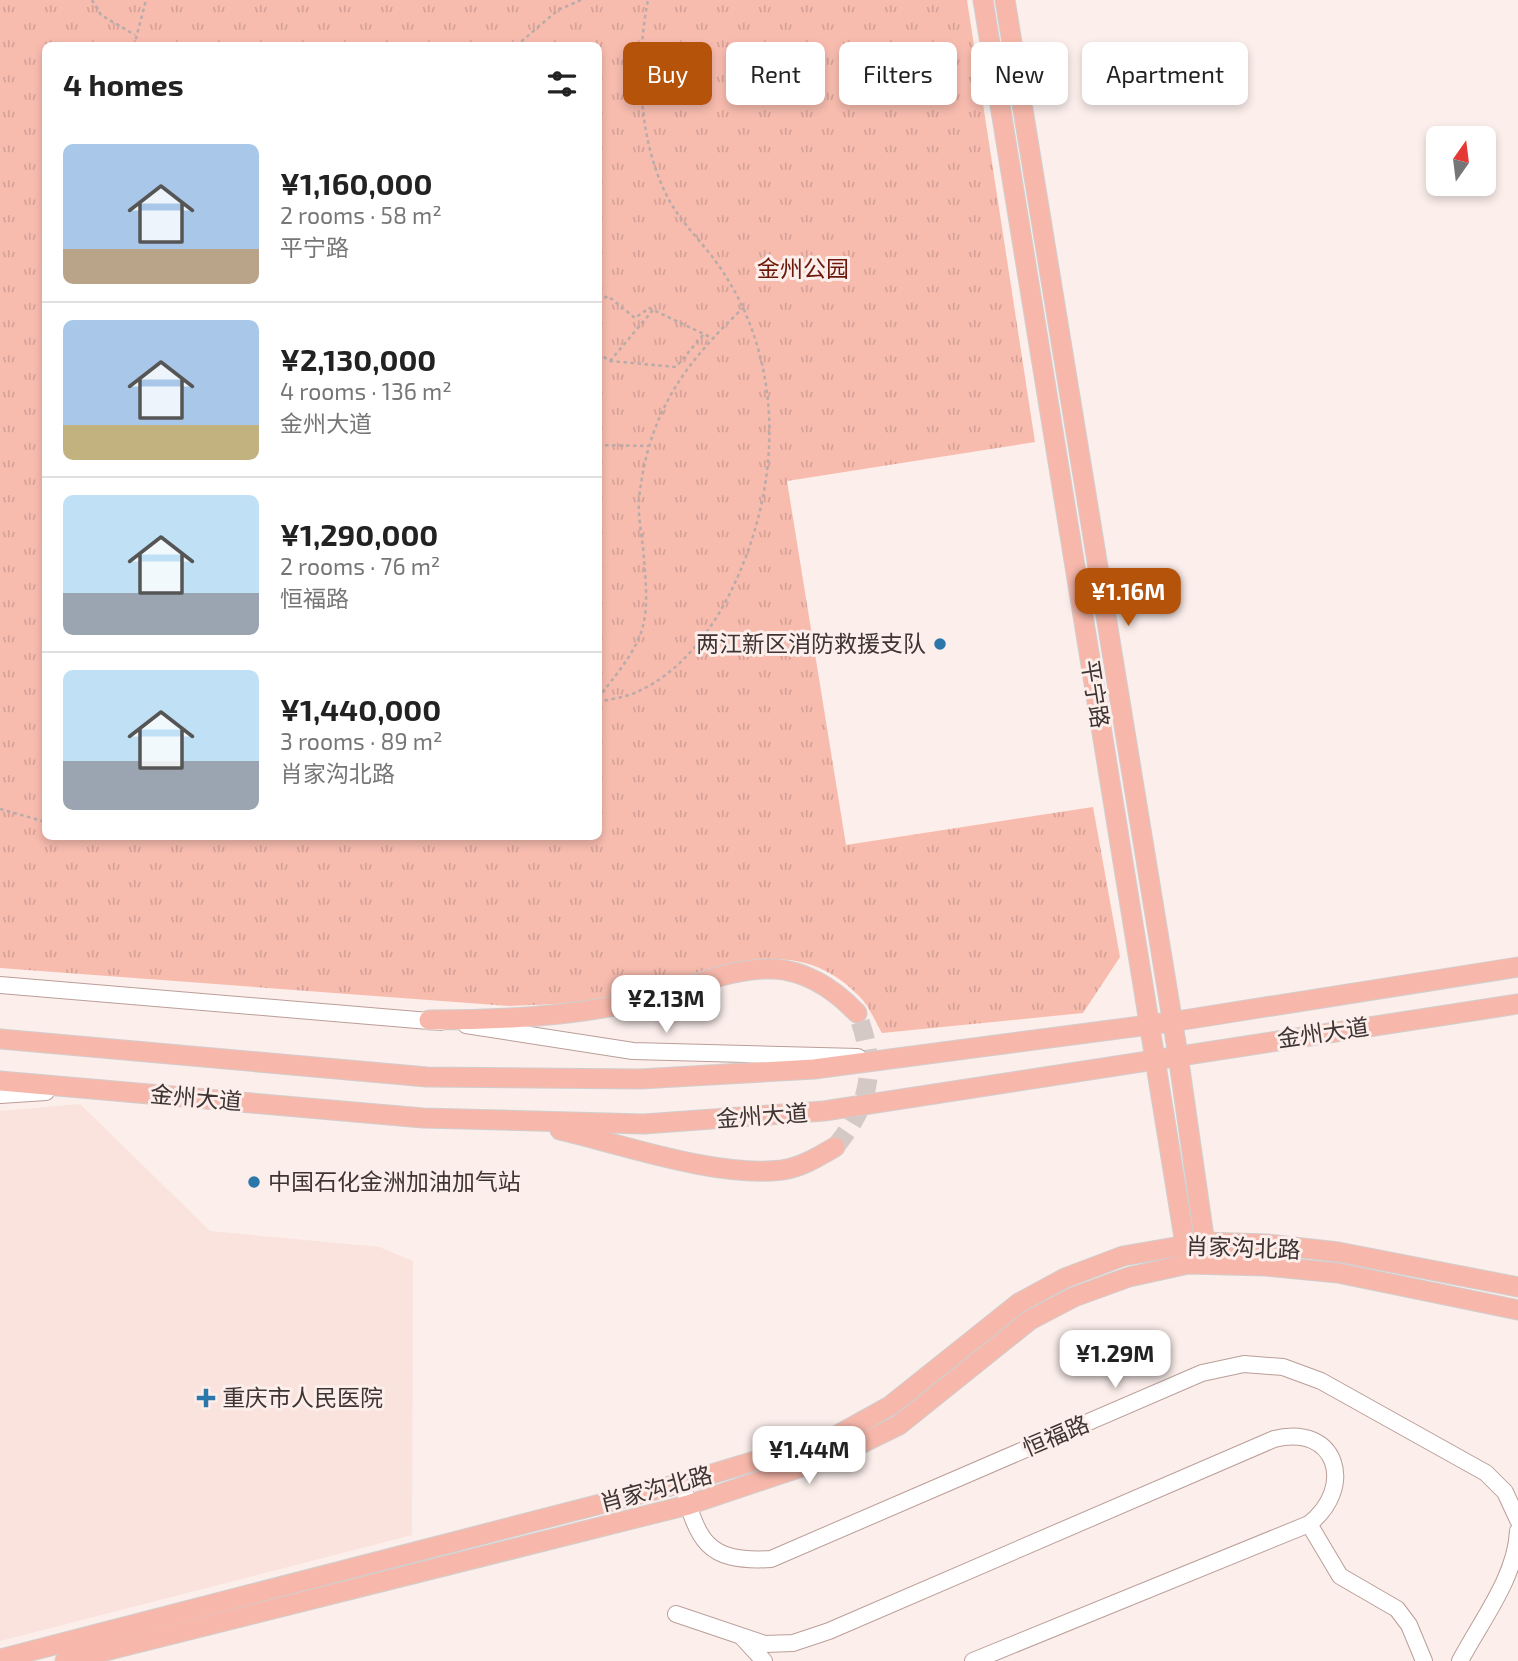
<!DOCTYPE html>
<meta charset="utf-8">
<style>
body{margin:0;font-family:"Exo 2","Noto Sans SC",sans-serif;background:#f6f6f6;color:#222;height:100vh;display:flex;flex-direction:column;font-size:26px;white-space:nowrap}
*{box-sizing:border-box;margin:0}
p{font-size:23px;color:#767676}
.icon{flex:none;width:38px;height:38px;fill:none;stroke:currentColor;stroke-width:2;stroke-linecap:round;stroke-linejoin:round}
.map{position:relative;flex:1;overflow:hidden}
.panel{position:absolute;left:42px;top:42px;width:560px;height:798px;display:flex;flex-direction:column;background:#fff;border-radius:10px;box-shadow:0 4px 10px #0003}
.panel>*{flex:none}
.banner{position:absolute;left:623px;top:42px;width:665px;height:63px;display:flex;gap:14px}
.needle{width:46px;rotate:14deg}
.fabs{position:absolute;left:1426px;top:126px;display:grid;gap:14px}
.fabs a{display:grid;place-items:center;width:70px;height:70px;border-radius:10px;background:#fff;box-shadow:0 4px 10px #0003;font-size:35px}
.price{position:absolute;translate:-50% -60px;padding:0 16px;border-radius:14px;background:#fff;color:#222;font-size:23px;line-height:46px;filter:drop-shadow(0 2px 4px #0008)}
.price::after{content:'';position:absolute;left:50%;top:42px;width:21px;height:16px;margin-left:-10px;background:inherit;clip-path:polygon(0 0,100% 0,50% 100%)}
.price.selected{background:#b45309;color:#fff}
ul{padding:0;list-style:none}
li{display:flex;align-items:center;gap:21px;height:175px;padding:0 21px}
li+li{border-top:2px solid #e0e0e0}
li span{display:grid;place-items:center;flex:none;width:196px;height:140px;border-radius:10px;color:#555}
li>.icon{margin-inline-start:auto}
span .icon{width:84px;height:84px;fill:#fffc;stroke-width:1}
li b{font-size:30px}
h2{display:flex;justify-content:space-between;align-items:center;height:84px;padding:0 21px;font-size:30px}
.chip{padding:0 24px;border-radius:10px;background:#fff;box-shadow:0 4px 10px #0003;font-size:24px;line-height:63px}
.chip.selected{background:#b45309;color:#fff}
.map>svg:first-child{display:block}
.built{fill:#fae2dd}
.park{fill:url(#park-tufts);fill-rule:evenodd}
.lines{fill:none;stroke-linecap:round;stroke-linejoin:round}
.major-tunnel{stroke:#d5c9c6;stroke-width:19;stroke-dasharray:19 10;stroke-linecap:butt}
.minor-casing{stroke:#bb9e98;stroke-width:18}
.major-casing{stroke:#d1cece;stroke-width:21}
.path{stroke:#b8aba8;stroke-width:2.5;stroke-dasharray:3.5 3.5;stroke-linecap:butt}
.minor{stroke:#fff;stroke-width:16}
.major{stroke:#f7b8ab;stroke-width:19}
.poi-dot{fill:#2b77aa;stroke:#fbeeeb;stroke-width:2.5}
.labels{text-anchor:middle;stroke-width:6;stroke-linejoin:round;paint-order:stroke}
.park-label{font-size:23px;fill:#6c190a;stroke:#fbeeeb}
.poi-label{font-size:23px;fill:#3f3431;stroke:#fbeeeb;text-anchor:start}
.street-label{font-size:23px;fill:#3f3431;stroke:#fbeeeb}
</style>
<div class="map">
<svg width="1518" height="1661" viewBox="0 0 1518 1661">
<defs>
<pattern id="park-tufts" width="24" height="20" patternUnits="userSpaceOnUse" patternTransform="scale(1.75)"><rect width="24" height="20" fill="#f8bcaf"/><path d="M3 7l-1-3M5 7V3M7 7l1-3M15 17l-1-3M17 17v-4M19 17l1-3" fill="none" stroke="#d6a297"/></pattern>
</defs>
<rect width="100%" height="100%" fill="#fbeeeb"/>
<polygon class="built" points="80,1104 210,1231 379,1247 413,1261 412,1535 0,1641 0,1111"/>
<path class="park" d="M0,0h967l68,442 -248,39 59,364 247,-38 27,150 -37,56 -201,20c-7,-12 -13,-27 -22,-36 -70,-73 -150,-21 -229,-2 -41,9 -81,9 -122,11l-509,-38zM46,46h552v790h-552z"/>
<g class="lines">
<path class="major-tunnel" d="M835,1147c37,-44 42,-82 22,-134"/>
<g class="minor-casing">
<g id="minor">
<polyline points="0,985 441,1022"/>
<polyline points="466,1025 633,1051 858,1057"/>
<polyline points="0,1095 46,1092"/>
<path d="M682,1483c16,57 23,80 89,76l431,-186 42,-9 39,3 38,14 165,92 19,19 13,28"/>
<polyline points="1309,1524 1340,1576 1397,1609 1409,1625 1424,1661"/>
<path d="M676,1614l89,30 28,-1 36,-12 445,-192c63,-16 82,48 35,85l-336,137"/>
<polyline points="742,1637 764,1661"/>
<path d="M1460,1661c21,-40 56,-84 58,-130"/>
</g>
</g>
<g class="major-casing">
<g id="major">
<polyline points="983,0 1187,1256"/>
<polyline points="1005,0 1178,1055 1206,1251"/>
<path d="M429,1020c68,0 134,-3 201,-17 48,-9 95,-36 144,-34 34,2 61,21 83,44"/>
<polyline points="0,1039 427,1077 640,1079 814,1069 1171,1022 1518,967"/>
<polyline points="0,1081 423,1118 644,1124 824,1111 1518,1004"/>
<path d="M560,1130c64,15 157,48 222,40 20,-3 36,-13 53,-23"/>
<polyline points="0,1659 682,1483 834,1437 890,1406 1019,1303 1065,1278 1123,1256 1204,1242 1267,1244 1338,1252 1518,1287"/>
<polyline points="65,1661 688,1505 840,1454 899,1425 1030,1320 1074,1297 1129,1277 1188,1264 1266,1266 1338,1273 1518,1310"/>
</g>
</g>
<g class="path">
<polyline points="92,0 101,15 135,35"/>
<polyline points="134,46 146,0"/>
<polyline points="516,46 558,10 581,0"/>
<polyline points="598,301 608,296 635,318 649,308 712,338"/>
<polyline points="598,353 610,361 676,367 703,335"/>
<polyline points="610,361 653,310"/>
<polyline points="598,445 648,446"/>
<path d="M598,698c51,-64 52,-71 45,-151 -2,-15 -5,-32 -4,-48 9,-85 44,-134 104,-191"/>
<path d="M598,702c13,-3 29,-5 41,-11 43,-20 74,-62 94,-104 48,-101 53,-222 -12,-318 -17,-26 -42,-47 -56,-77 -27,-56 -29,-132 -17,-192"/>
<polyline points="0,809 46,822"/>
</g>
<use href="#minor" class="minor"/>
<use href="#major" class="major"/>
</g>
<g class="poi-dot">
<circle cx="940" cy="644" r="7"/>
<circle cx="254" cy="1182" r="7"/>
<path d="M202.5 1387.5h7v7h7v7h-7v7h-7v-7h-7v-7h7z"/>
</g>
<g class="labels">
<g class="park-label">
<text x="803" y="277">金州公园</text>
</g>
<g class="poi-label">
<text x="926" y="652" text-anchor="end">两江新区消防救援支队</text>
<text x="268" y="1190">中国石化金洲加油加气站</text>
<text x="222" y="1406">重庆市人民医院</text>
</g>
<g class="street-label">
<text transform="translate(1095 694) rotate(81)" y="8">平宁路</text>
<text transform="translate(1323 1033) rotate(-8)" y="8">金州大道</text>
<text transform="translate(196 1098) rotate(5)" y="8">金州大道</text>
<text transform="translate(762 1116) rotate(-4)" y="8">金州大道</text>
<text transform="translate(1243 1248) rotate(2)" y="8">肖家沟北路</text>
<text transform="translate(1056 1436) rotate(-23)" y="8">恒福路</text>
<text transform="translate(656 1489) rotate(-15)" y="8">肖家沟北路</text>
</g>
</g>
</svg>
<div class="fabs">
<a><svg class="needle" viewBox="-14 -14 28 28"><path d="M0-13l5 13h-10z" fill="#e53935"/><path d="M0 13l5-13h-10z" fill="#767676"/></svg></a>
</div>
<b class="price selected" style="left:1128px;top:628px">¥1.16M</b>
<b class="price" style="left:666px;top:1035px">¥2.13M</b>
<b class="price" style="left:1115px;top:1390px">¥1.29M</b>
<b class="price" style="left:809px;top:1486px">¥1.44M</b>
<div class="banner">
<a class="chip selected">Buy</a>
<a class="chip">Rent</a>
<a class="chip">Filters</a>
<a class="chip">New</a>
<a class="chip">Apartment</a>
</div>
<section class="panel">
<h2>4 homes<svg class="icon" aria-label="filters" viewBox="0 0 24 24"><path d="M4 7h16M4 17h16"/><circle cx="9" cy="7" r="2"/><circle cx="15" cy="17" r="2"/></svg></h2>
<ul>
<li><span style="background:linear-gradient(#a9c7e8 75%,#b9a48a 0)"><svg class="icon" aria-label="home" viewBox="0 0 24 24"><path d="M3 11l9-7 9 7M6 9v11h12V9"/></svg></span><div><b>¥1,160,000</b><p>2 rooms · 58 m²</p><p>平宁路</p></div></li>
<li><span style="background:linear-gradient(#a9c7e8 75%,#c2b280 0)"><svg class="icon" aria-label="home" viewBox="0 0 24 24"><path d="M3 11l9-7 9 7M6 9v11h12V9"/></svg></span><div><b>¥2,130,000</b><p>4 rooms · 136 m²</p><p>金州大道</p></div></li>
<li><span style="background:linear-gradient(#bfe0f5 70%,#9aa5b1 0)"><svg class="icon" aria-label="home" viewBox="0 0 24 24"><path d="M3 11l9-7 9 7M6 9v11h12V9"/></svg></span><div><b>¥1,290,000</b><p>2 rooms · 76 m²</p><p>恒福路</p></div></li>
<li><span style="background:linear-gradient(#bfe0f5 65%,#9aa5b1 0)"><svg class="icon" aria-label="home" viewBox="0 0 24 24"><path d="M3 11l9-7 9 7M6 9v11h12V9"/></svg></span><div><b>¥1,440,000</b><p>3 rooms · 89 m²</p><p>肖家沟北路</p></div></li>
</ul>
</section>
</div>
